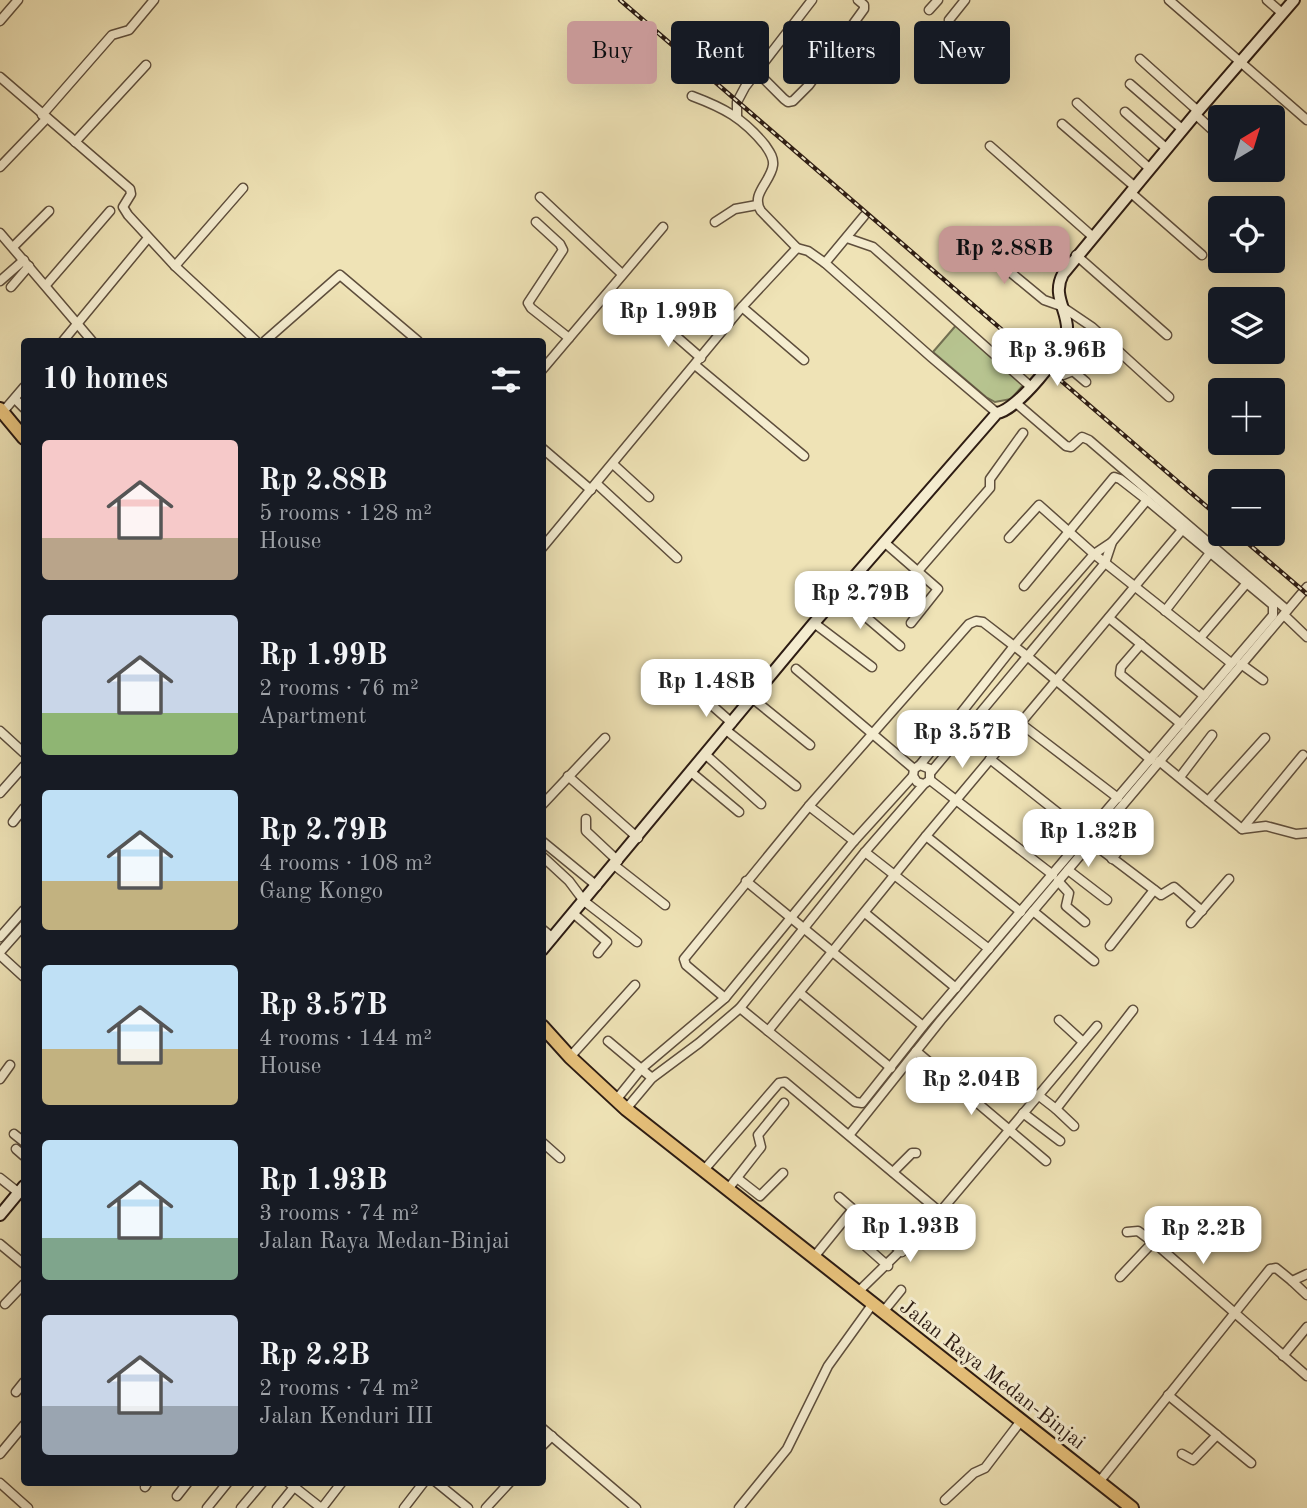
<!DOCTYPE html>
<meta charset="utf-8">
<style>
body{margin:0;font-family:"Old Standard TT",serif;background:#20242c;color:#f1f3f6;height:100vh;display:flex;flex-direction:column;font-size:26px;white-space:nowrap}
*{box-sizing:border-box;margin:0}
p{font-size:23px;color:#9ea1a6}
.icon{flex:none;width:38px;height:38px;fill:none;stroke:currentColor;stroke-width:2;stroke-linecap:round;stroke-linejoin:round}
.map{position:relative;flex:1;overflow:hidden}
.sheet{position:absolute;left:21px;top:338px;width:525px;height:1148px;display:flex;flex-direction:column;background:#171b24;border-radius:7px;box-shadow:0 7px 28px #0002}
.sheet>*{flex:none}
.guide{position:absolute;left:567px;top:21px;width:634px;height:63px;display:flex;gap:14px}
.needle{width:46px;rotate:38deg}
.buttons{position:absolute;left:1208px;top:105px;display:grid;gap:14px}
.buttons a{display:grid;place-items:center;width:77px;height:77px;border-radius:7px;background:#171b24;box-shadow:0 7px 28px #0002;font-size:35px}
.price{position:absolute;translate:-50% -60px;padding:0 16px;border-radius:14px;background:#fff;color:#222;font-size:23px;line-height:46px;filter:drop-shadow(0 2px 4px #0008)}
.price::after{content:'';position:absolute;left:50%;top:42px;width:21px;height:16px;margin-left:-10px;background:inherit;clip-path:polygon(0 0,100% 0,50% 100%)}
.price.active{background:#c59692;color:#111}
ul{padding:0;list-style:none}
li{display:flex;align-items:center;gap:21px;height:175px;padding:0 21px}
li span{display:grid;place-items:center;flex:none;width:196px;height:140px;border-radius:7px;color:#555}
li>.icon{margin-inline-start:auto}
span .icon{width:84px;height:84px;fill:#fffc;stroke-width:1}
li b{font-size:30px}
h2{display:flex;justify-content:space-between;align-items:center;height:84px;padding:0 21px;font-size:30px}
.tag{padding:0 24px;border-radius:7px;background:#171b24;box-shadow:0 7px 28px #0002;font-size:24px;line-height:63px}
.tag.active{background:#c59692;color:#111}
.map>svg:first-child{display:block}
.green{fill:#b7c490;stroke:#727052;stroke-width:2}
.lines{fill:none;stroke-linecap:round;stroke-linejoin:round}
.minor-casing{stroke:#5e4e3c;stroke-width:11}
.secondary-casing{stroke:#2d1c13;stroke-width:14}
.trunk-casing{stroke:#2d1c13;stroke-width:16}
.minor{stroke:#f5edd0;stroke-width:8}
.secondary{stroke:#f5edd0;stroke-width:10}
.trunk{stroke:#e8c27b;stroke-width:12}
.rail-casing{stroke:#2d1c13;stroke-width:4.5}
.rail{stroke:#f5edd0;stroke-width:2;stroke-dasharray:5;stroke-linecap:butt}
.labels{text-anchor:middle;stroke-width:6;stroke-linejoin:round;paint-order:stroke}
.street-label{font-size:21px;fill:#2d1c13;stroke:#f5edd0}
</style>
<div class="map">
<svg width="1307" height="1508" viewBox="0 0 1307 1508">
<rect width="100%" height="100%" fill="#efe3b6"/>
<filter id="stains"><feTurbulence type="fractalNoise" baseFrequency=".00286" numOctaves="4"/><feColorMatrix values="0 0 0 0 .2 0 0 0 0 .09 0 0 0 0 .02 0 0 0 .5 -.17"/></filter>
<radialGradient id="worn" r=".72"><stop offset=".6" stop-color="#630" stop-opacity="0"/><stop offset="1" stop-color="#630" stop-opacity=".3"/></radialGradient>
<polygon class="green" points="958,323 1024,384 1011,399 995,402 986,397 933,352"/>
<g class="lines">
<g class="minor-casing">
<g id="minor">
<polyline points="1169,0 1307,120"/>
<polyline points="1267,0 1282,13"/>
<polyline points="929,10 938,0"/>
<polyline points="949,20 965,0"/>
<polyline points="0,21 18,0"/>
<polyline points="1140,59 1198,111"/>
<polyline points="758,73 784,99 788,102 793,101 809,85 864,9 864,5 858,0"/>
<polyline points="0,77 130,189 131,194 123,207 128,215 175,266 256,341"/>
<polyline points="1130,84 1182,129"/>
<path d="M692,96c32,12 51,22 73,49 4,6 9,12 8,20 -2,17 -23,29 -12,46l36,37 11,3 17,12 106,94 66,56"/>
<polyline points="1077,103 1149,168"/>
<polyline points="1125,112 1166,148"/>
<polyline points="1195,114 1220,137"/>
<polyline points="42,115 112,35 129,30 154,0"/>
<polyline points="737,116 737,102 745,87 812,0"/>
<polyline points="1062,124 1134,186"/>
<polyline points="75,142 146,65"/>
<polyline points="990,146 1092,236"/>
<polyline points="0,167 47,118"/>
<polyline points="1263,170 1265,172"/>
<polyline points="1130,192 1202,255"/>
<polyline points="540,197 622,274"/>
<polyline points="536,222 560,244 563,250 528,303 531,308 569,338"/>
<polyline points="715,222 735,209 757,205"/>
<polyline points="0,233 92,341"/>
<polyline points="963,233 1044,300 1061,306 1092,327 1169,397"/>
<polyline points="847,238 873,247 1031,387"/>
<polyline points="13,247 49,211"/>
<polyline points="1076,255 1167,335"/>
<polyline points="825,263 864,216"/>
<polyline points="175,266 243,188"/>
<polyline points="0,281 24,260"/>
<polyline points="46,285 110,211"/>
<polyline points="11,287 29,266"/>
<polyline points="742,307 804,360"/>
<polyline points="654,317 701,358"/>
<polyline points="63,341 148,238"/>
<polyline points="265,341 340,275 418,341"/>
<polyline points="1050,363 1063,375 1073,371 1086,382"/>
<polyline points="695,365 804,456"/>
<polyline points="542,370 663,227"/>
<polyline points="15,399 24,408"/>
<polyline points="1016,403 1066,446 1071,447 1082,437 1089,440 1287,610"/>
<polyline points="1,414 24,387"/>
<polyline points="542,448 591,490"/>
<polyline points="613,464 649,497"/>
<polyline points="597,484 677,558"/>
<polyline points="1009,538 1039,505 1094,554 1231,663"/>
<polyline points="884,542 938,589 911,623"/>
<polyline points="542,548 742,307 797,248"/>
<polyline points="839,594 900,646"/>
<polyline points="886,608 990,488 990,479 1023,433"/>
<polyline points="1165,611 1210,553"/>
<polyline points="1284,615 1307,637"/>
<polyline points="1109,618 1204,696"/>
<polyline points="814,623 872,667"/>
<polyline points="1200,638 1246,584"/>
<polyline points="1141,644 1121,667 1120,674 1181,724"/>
<polyline points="1241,664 1263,680"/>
<polyline points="796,669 914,769"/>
<polyline points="699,694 732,723"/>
<polyline points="752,698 810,745"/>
<polyline points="1020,723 1118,798"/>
<polyline points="726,730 796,786"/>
<polyline points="0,731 24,753"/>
<polyline points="706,755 761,804"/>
<polyline points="990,759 1086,835"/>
<polyline points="1159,761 1242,829 1266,826 1296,834 1307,833"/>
<polyline points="920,765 1014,646 1094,554 1112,542 1147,500"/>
<polyline points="691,772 739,812"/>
<polyline points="931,772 1105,563 1112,542"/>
<polyline points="568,776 638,838"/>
<polyline points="1180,777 1212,735"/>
<polyline points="930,780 1053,875"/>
<polyline points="0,793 24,766"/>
<polyline points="1208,801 1265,738"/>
<polyline points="542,805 605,738"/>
<polyline points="809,806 854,841"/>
<polyline points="586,819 586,831 618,861"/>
<polyline points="13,822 24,808"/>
<polyline points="1242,829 1303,755"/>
<polyline points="926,836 1021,912"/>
<polyline points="542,841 597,886"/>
<polyline points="1091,842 1161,895 1174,887 1202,911"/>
<polyline points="865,852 989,949"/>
<polyline points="542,856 569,881 584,901 637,942"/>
<polyline points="1112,859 1142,820"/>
<polyline points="614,865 665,905"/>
<polyline points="1068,870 1107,900"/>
<polyline points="746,881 923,1026"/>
<polyline points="1058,881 1069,893 1066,906 1085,922"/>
<polyline points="1033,911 1094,961"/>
<polyline points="865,913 956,988"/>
<polyline points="574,914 607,942 598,953"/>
<polyline points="1191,923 1229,879"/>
<polyline points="542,929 553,938"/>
<polyline points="0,937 24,910"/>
<polyline points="1110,946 1154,890"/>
<polyline points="0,952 24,925"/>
<polyline points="0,955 24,977"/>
<polyline points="800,993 891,1068"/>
<polyline points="725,998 686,965 684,959 809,806 969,624 976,621 983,622 1027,656 1151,760"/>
<polyline points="740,1008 855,1102 862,1103 923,1026 1273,615 1273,605 1147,500 1120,479 1114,477 1024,586"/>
<polyline points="1059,1020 1083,1042"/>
<polyline points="768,1031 926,836 1182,530"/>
<polyline points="608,1041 652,1078"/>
<polyline points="916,1051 1046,1161"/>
<polyline points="570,1057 635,985"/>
<polyline points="0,1079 10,1065"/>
<polyline points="1038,1095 1056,1109 1074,1126"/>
<polyline points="616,1100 641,1069 725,998 854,841 913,776"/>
<polyline points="626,1109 652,1078 699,1043 740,1008 865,852 924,784 930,780 930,769 920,765 914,769 913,776 917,782 924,784"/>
<polyline points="1056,1109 1133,1010"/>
<polyline points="1023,1113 1060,1141"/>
<polyline points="14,1134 24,1142"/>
<polyline points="850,1134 941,1020 1307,587"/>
<polyline points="542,1142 560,1158"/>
<polyline points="16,1149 24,1156"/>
<polyline points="704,1170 779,1083 785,1082 940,1212"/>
<polyline points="893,1172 912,1153 916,1153"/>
<polyline points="0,1178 19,1193"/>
<polyline points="737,1178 760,1196 783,1173"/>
<polyline points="728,1189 761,1147 758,1135 784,1103"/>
<polyline points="839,1197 902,1252"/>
<polyline points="865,1220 854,1232 854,1236 888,1266"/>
<polyline points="1127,1232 1138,1231 1157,1245 1307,1376"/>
<polyline points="0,1244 24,1264"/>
<polyline points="814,1257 853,1209"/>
<polyline points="1120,1277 1153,1242"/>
<polyline points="1292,1281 1307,1295"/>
<polyline points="858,1292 940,1212 1097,1026"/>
<polyline points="5,1304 24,1284"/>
<polyline points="883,1312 901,1290"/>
<polyline points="1283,1356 1307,1327"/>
<polyline points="16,1392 24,1382"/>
<polyline points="1168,1395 1251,1463"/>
<polyline points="542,1428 636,1508"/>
<polyline points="542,1446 552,1436"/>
<polyline points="0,1454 24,1425"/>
<polyline points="1182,1454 1193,1460 1217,1435"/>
<polyline points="288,1482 321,1508"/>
<polyline points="436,1482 468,1508"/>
<polyline points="1099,1482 1270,1269 1276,1268 1292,1281 1307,1274"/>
<polyline points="0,1483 28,1508"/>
<polyline points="145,1487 148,1482"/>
<polyline points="177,1496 188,1482"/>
<polyline points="945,1500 974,1473 985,1468 1017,1426"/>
<polyline points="207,1508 228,1482"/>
<polyline points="241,1508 263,1482"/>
<polyline points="277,1508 298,1482"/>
<polyline points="322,1508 342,1482"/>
<polyline points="404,1508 424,1482"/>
<polyline points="486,1508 510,1482"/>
<polyline points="739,1508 787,1449 828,1366 869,1309"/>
</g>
</g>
<g class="secondary-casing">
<g id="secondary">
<path d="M542,950l272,-327 183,-210c19,-2 69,-62 70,-81 2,-21 -16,-36 -4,-58l135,-163 96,-111"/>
<polyline points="0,1215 24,1186"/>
</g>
</g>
<g class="trunk-casing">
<g id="trunk">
<polyline points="0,409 24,438"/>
<polyline points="542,1026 570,1057 626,1109 1132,1508"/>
</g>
</g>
<use href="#minor" class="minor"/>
<use href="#secondary" class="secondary"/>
<use href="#trunk" class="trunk"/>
<g class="rail-casing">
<g id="rail">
<polyline points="620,0 1220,518"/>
<polyline points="1237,534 1307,594"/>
</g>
</g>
<use href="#rail" class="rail"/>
</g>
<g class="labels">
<g class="street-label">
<text transform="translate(993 1374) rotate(38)" y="7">Jalan Raya Medan-Binjai</text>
</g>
</g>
<rect width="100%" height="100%" filter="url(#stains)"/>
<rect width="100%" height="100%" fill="url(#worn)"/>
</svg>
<div class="buttons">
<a><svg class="needle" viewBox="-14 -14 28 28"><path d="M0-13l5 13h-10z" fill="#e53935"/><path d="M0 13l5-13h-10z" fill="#9ea1a6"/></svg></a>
<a><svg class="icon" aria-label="locate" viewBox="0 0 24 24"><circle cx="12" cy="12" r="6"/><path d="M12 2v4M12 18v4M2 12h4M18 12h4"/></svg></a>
<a><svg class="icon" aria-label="layers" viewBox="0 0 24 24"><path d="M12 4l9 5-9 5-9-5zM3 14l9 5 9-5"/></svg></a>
<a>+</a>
<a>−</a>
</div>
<b class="price active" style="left:1004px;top:286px">Rp 2.88B</b>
<b class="price" style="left:668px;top:349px">Rp 1.99B</b>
<b class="price" style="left:1057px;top:388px">Rp 3.96B</b>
<b class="price" style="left:860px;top:631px">Rp 2.79B</b>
<b class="price" style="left:706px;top:719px">Rp 1.48B</b>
<b class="price" style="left:962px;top:770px">Rp 3.57B</b>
<b class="price" style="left:1088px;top:869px">Rp 1.32B</b>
<b class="price" style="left:971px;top:1117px">Rp 2.04B</b>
<b class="price" style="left:910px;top:1264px">Rp 1.93B</b>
<b class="price" style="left:1203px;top:1266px">Rp 2.2B</b>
<div class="guide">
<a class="tag active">Buy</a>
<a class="tag">Rent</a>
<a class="tag">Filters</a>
<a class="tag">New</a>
</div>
<section class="sheet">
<h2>10 homes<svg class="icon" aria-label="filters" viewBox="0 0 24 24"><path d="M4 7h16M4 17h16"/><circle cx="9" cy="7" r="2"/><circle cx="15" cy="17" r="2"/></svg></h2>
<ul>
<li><span style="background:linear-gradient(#f6c9c9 70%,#b9a48a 0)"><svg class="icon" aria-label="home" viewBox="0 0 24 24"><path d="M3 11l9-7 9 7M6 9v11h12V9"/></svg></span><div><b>Rp 2.88B</b><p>5 rooms · 128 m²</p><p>House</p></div></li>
<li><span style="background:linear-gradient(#c9d6e8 70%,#8fb573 0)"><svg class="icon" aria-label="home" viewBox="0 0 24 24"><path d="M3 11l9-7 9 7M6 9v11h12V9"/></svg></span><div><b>Rp 1.99B</b><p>2 rooms · 76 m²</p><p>Apartment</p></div></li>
<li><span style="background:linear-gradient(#bfe0f5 65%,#c2b280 0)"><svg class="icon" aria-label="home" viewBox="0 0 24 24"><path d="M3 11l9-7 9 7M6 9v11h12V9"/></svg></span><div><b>Rp 2.79B</b><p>4 rooms · 108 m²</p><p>Gang Kongo</p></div></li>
<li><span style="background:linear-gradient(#bfe0f5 60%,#c2b280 0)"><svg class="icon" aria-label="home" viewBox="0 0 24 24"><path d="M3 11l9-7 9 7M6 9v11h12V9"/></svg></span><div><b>Rp 3.57B</b><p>4 rooms · 144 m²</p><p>House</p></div></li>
<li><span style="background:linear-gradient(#bfe0f5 70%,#7fa58c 0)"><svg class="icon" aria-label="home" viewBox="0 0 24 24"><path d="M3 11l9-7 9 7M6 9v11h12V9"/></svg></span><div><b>Rp 1.93B</b><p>3 rooms · 74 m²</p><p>Jalan Raya Medan-Binjai</p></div></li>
<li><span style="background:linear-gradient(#c9d6e8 65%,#9aa5b1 0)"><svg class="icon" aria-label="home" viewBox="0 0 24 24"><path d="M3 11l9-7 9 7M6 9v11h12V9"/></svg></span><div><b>Rp 2.2B</b><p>2 rooms · 74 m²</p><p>Jalan Kenduri III</p></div></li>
</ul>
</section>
</div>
